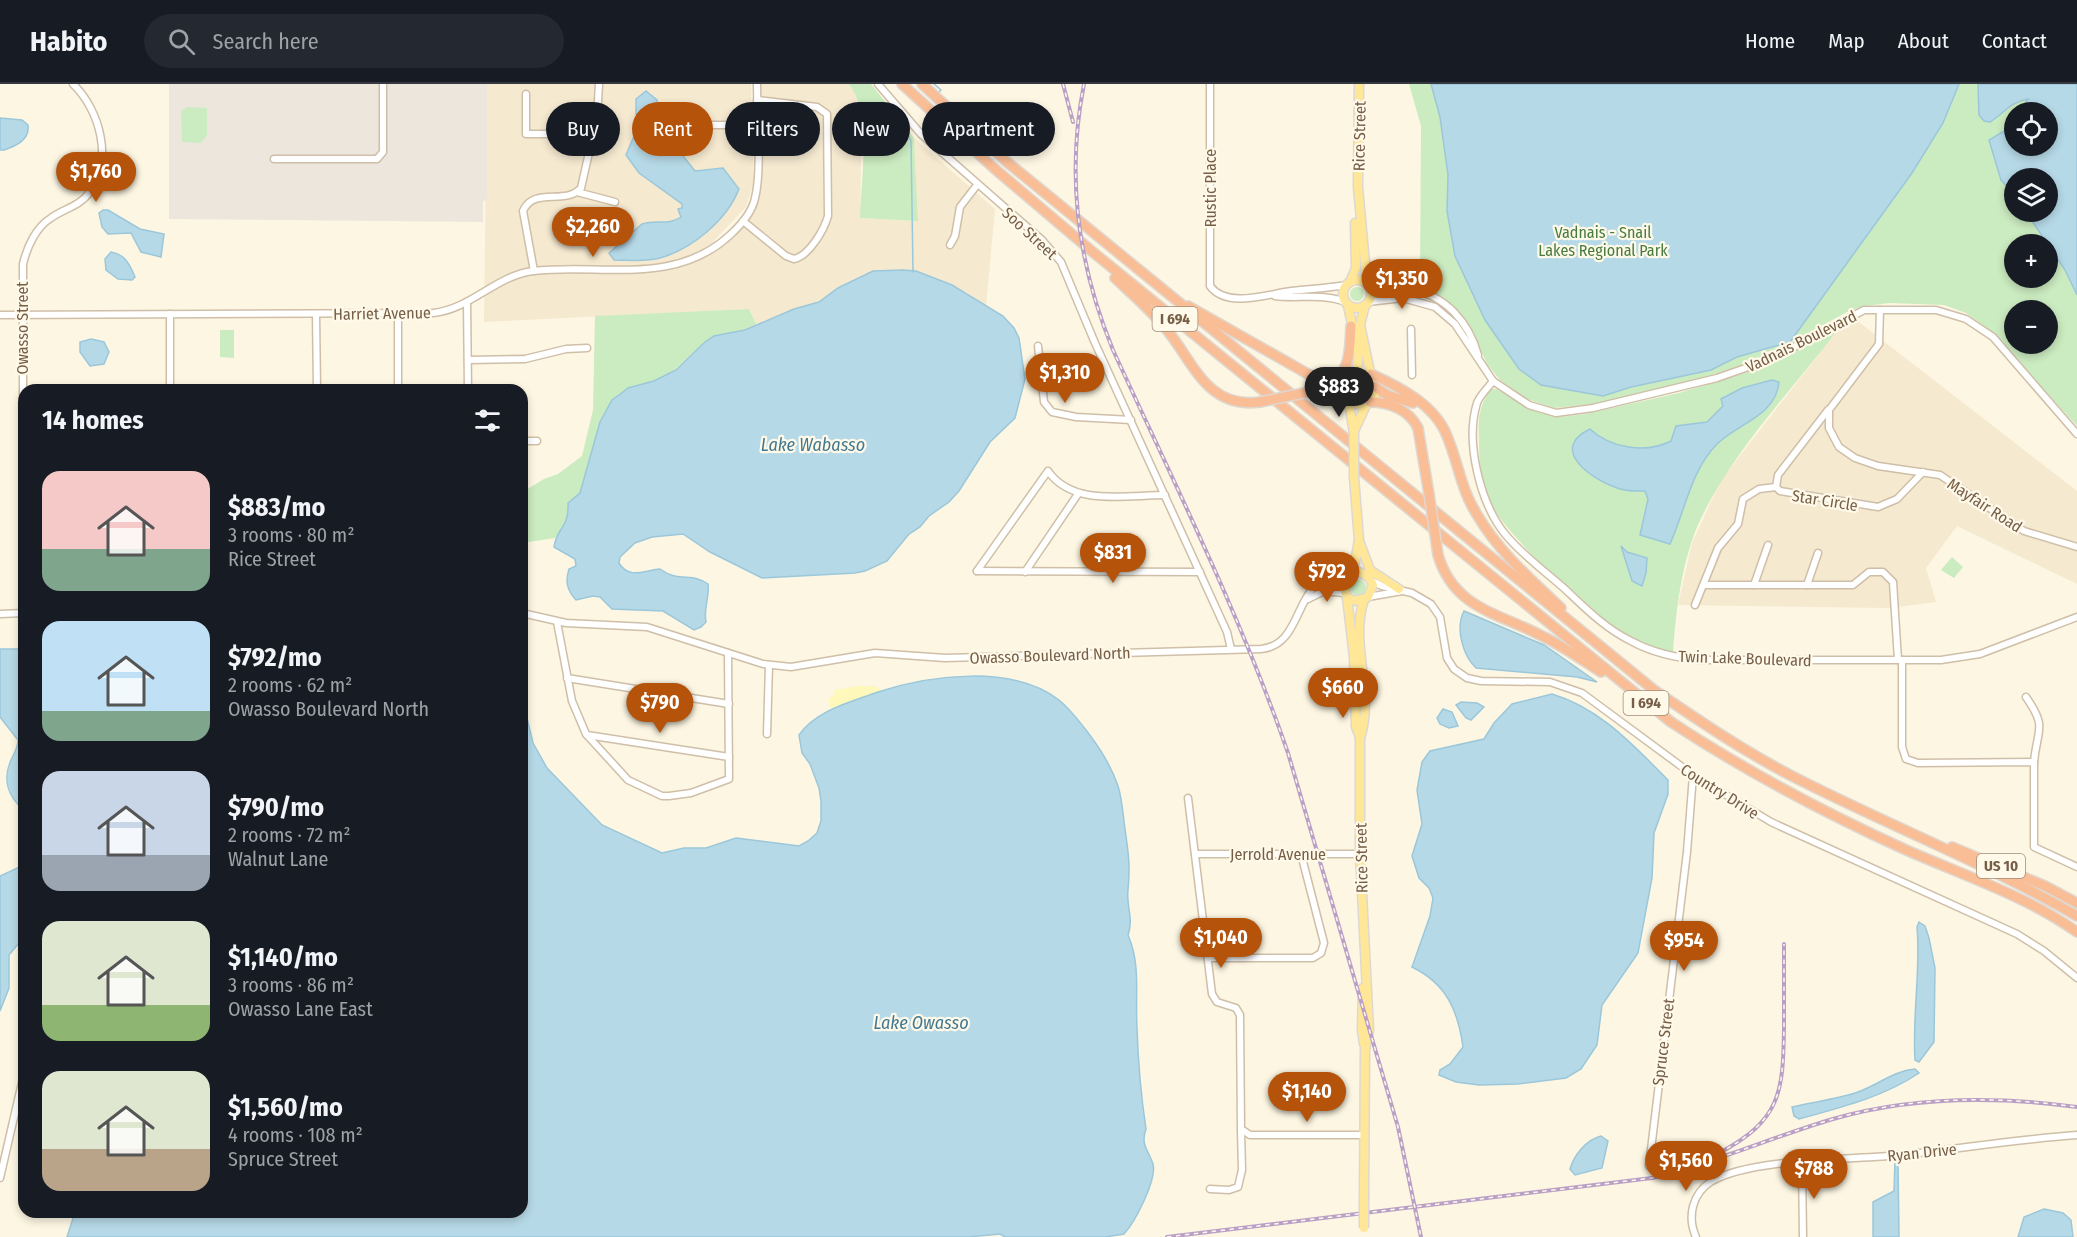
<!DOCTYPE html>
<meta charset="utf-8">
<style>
body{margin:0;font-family:"Fira Sans Condensed",sans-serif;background:#242831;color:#f1f3f6;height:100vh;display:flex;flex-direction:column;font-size:22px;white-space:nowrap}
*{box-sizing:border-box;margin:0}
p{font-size:20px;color:#9ea1a6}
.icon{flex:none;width:33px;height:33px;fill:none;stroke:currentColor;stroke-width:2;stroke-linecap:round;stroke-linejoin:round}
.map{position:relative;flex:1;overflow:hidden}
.side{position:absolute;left:18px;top:300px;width:510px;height:834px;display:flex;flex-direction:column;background:#171b24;border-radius:18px;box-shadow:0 3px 9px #0003}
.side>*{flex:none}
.top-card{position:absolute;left:546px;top:18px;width:570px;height:54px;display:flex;gap:12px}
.tools{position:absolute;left:2004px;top:18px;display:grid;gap:12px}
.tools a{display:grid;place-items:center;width:54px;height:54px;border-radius:50%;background:#171b24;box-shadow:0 3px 9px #0003;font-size:30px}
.price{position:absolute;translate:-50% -51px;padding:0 14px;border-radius:21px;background:#b45309;color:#fff;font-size:20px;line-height:39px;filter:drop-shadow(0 2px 3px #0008)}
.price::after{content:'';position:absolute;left:50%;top:36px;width:18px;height:14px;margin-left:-9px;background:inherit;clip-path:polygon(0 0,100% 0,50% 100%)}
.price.on{background:#222;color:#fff}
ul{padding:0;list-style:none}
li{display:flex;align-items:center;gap:18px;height:150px;padding:0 24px}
li span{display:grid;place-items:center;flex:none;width:168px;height:120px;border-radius:18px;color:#555}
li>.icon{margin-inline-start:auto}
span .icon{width:72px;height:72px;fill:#fffc;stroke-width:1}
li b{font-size:26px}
h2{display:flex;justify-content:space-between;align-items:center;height:72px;padding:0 24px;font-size:26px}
.tag{padding:0 21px;border-radius:27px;background:#171b24;box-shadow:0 3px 9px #0003;font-size:21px;line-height:54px}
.tag.on{background:#b45309;color:#fff}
header{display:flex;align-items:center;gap:36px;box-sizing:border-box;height:84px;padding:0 30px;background:#171b24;border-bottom:2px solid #363941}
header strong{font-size:28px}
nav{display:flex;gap:33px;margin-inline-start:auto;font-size:21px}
.search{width:420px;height:54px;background:#242831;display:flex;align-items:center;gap:15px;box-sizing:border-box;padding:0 21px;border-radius:33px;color:#9ea1a6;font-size:22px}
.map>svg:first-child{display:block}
.residential{fill:#f5e9d0}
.industrial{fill:#ece6dd}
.green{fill:#cbebc0;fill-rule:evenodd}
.sand{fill:#fef9bb}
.water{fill:#b6d9e7;stroke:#9bc7da;stroke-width:1.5}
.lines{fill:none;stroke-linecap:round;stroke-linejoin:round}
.stream{stroke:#9bc7da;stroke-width:1.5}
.minor-casing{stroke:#cfbfa8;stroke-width:9}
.major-casing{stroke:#ded8d3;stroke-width:11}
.highway-casing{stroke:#ded8d3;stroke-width:12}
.minor{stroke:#fff;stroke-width:6}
.major{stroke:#ffe797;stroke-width:8}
.highway{stroke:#fabe96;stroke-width:9}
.rail-casing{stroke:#baa0c7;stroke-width:4}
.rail{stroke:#fff9e9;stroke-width:1.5;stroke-dasharray:4.5;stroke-linecap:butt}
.major-bridge-casing{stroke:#ded8d3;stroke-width:11;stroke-linecap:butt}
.highway-bridge-casing{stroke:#ded8d3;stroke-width:12;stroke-linecap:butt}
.major-bridge{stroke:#ffe797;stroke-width:8}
.highway-bridge{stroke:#fabe96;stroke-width:9}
.labels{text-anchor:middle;stroke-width:4.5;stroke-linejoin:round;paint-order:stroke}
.shield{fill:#fff9e9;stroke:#9f8c78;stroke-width:1.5}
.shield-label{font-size:15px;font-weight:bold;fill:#765e47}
.street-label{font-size:16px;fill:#765e47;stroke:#fff9e9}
.park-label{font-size:16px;fill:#487c3f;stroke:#fff9e9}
.water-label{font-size:18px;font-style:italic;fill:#427992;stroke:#fff9e9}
</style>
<header>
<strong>Habito</strong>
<div class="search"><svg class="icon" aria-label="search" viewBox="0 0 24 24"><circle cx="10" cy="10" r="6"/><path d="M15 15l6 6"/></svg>Search here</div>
<nav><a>Home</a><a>Map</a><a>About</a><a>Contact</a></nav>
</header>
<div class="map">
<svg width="2077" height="1153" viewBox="0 0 2077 1153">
<rect width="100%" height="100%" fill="#fdf6e2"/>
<g class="residential">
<polygon points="487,0 751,0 754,97 746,123 710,161 715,169 743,144 754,128 760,110 760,0 849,0 854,7 862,32 860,134 918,137 914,54 995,125 986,222 966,208 910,186 865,191 838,204 819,218 794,225 768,238 756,240 749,225 484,238"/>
<polygon points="1855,235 2077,407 2077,500 1957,442 1926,484 1936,518 1890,524 1678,521 1692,459 1721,396 1843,239 1846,241"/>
</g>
<polygon class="industrial" points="169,0 487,0 487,114 483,118 483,138 169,135"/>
<g class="green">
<path d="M849,0h22l43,54 4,83 -58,-3c1,-37 12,-104 -11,-134z"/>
<path d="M1409,0h668v342l-90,-98 -21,-15 -22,-8 -54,-2 -26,3 -17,6 -77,42 -48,18 -52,15 -77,17 -39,4 -27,-9 -27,-19 -13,-16 -15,-34 -13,-17 -20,-16 -19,-8 1,-163zM2014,28h34v34h-34zM2014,94h34v34h-34zM2014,160h34v34h-34zM2014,226h34v34h-34z"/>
<polygon points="187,23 207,24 207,51 201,59 182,58 181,27"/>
<circle cx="1357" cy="210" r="7"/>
<polygon points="749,225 756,240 745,246 705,258 671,289 654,297 600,338 580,409 568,419 568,436 555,454 522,459 522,415 526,406 544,395 558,390 582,372 593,326 595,232"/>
<path d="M1843,239c-48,64 -114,131 -146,204 -16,39 -21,84 -24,126 -19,-6 -38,-13 -55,-24 -33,-21 -109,-91 -127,-125 -10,-19 -12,-41 -12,-63 -1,-20 -1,-34 12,-52h5l44,24 21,4 24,-3 94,-21 66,-20 39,-16z"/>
<polygon points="220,246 234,246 234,274 220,273"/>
<circle cx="1360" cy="307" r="8"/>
<polygon points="1952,473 1963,483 1954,494 1941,486"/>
<circle cx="1358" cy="503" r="8"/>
</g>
<polygon class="sand" points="859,602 875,602 882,607 831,626 828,615 833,612 835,606"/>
<g class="water">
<polygon points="1431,0 1959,0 1943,39 1912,89 1790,258 1737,273 1711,286 1631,303 1603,312 1541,301 1519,285 1485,236 1455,172 1447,127 1448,91 1440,33"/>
<path d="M1978,0h99v211l-12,-25 -39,-58h22v-34h-34v16l-13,-14 -12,-40 25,-15v21h34v-34h-17l-6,-8 3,-5c-20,4 -22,13 -38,23l-6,-1 -5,-6z"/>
<path d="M646,7l11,9 3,27 35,44 28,-3 16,21c-12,31 -47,60 -79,69 -14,4 -31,2 -46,2l-5,-7 33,-29c15,-5 26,2 39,-7l-3,-8 4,-1v-4l-43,-31 -13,-18 14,-33 -4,-8v-15z"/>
<path d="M0,34l22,2 6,5c2,15 -12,21 -24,25h-4z"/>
<polygon points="103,126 108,126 140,145 164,150 161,173 141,168 131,149 108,150 102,143 99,129"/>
<path d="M111,168c14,2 19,13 24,25l-3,3 -14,-1 -12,-9 -1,-11z"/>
<path d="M903,186l13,1 36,14 51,31 11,12 5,10 6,41 -10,39 -25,24 -31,49 -10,11 -20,14 -9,11 -11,7 -22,27 -22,10 -10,2 -93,5 -52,-26 -27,-18 -31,3 -17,6 -15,14 -1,6c10,17 26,7 41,6 19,14 32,3 48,15 2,13 -5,24 -2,38l-5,5 -7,3 -31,-19 -51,-2 -12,-12 -7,-1 -17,4c-9,-10 -11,-18 -7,-31l7,-3 -1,-7 -21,-12c3,-21 15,-17 14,-44l12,-10 20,-71 12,-22 7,-5 9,-7 26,-7 22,-11 29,-28 9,-6 31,-6 49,-21 25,-7 19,-14 35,-17z"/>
<polygon points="91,255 104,258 109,268 104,280 90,282 80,268 80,258"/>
<path d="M1772,296l7,2c-3,34 -41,41 -62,62 -26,26 -32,67 -47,100l-30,-9 8,-36 -3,-8c-10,0 -18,1 -28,-3 -26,-9 -69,-39 -27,-59 20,19 56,25 81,12l5,-15 31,-4 16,-16 -2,-7 21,-11z"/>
<polygon points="1621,462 1627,468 1647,474 1646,489 1642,502 1632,497"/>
<path d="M1464,527l80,34 53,37 -20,-5 -101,-9c-13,-12 -21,-40 -12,-57z"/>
<path d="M522,554l5,5 -3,41 2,30 7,29 14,25 55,57 60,28 22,-5h22l30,-10 63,8 9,-5 9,-8 4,-12v-20l-2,-13 -9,-24 -8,-11 -3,-18c17,-25 52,-33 79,-43 52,-17 134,-28 181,8 12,10 21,22 30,34 12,16 23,34 29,52 5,16 5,33 8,50 3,21 4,33 2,54 -2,17 6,28 0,45 13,30 7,59 9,92 1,34 4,69 9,102 -6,16 3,22 7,35 4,16 -18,58 -29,70l-19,3h-100l-5,-3 -31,3h-902l8,-25h447z"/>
<path d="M0,565h24v161c-17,-14 -22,-32 -12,-52 3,-6 6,-11 6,-18l-18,-23z"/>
<path d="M1552,610c48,14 82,52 116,86v14l-14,39 -2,45 -14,75 -36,52 -5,40 -16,24 -15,9 -48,6 -39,1 -23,-3 -17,-7 1,-5 10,-6 13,-17c-5,-36 -16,-63 -51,-80l18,-51 3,-18 -4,-10 -10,-10 -7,-22 10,-32 -5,-34 5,-28 8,-11 54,-12 10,-16 18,-19z"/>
<polygon points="1461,618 1477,619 1484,623 1471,636 1466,634 1456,621"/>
<polygon points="1443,625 1452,628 1458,642 1449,644 1440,640 1437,634"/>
<polygon points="24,781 24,853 9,871 9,904 0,927 0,792"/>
<path d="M1919,838l6,4 4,12 6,30 -1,74 -15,20 -4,-2c-3,-44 6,-89 2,-133z"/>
<path d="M1915,985l4,4c-35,24 -80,35 -120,46l-5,-3 -2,-9c22,-5 45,-8 66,-15 20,-7 35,-21 57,-23z"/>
<path d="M1601,1052l7,5 -6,27 -27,7 -5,-6c4,-14 16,-29 31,-33z"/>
<polygon points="1895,1076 1898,1077 1899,1153 1873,1153 1873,1118 1894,1107"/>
<polygon points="2044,1125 2063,1129 2071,1136 2073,1153 2018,1153 2024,1133"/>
</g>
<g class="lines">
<g class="stream">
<polyline points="934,0 941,6 939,8"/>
<polyline points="910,42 906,46 911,57 913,188"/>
</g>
<g class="minor-casing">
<g id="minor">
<polyline points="878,0 921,50 1042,156 1061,178 1095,259 1227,548 1231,565"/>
<path d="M1210,0v202c17,23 58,8 81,5 19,-2 37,-3 56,-6"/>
<polyline points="526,10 526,50 594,50"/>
<polyline points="705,41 757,41"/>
<polyline points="274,75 377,75 383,68 383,0"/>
<polyline points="577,108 615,118"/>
<path d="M743,137l43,35 8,3c15,-3 30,-29 34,-43l-1,-102 -10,-7 -60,-7"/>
<polyline points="950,161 955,152 960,123 977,101"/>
<path d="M534,187l-11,-60c11,-25 42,-5 58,-23l16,-71 2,-33"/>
<path d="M1370,205c14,3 27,0 41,1 35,5 58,33 67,65"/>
<path d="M1275,212c22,3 49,-3 70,6"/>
<polyline points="467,218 468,306"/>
<polyline points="1368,218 1403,214 1435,223 1455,240 1493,297 1529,321 1556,329 1593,324 1717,294 1771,275 1864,226 1936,226 1966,235 1993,253 2077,350"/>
<polyline points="1880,226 1879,260 1829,326 1829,344 1839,363 1855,374 1878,382 1940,391 2024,447 2077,463"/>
<polyline points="398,229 398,306"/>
<polyline points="170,230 170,306"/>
<polyline points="316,230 317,306"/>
<path d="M0,231l433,-2c38,-4 62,-37 100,-42 68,-8 141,16 197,-36 11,-10 22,-22 25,-37 7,-27 2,-84 2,-114"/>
<polyline points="1411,245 1412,291"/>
<polyline points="1038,262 1044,318 1052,328 1076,333 1131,336"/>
<polyline points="468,276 525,275 566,265 587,264"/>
<path d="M1493,297c-5,7 -13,14 -16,22 -12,39 3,100 28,131 17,21 41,38 61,56 20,19 40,39 65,51 22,12 45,17 70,19h240l39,-6 97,-37"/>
<polyline points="1828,326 1778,391 1776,403 1780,407 1878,423 1897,415 1923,388"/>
<polyline points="522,357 537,357"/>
<path d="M977,487l71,-100c25,36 78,24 117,24"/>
<polyline points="977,487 1200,488"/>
<polyline points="1025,488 1078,410"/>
<polyline points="1372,497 1382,502 1412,509 1431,520 1440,533 1447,574 1454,585 1467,594 1481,597 1550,598 1582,609 1693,691 1771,738 2017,850 2044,867 2077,894"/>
<polyline points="1704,501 1853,501 1869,488 1883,488 1893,498 1898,576"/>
<polyline points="1754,501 1768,461"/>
<polyline points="1807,501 1818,469"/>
<polyline points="1368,513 1402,507"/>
<polyline points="1308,515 1324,507 1344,509"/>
<polyline points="1695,521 1718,464 1738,440 1743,415 1759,405 1776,403"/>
<path d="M23,529v-349c4,-17 13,-37 28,-46 12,-9 29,-12 38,-25 25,-32 11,-83 -16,-109"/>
<path d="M522,529l44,10 81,4 116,37 28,3 84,-14 70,5 316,-9c33,-3 34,-40 52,-61l33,-11"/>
<polyline points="0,530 24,529"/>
<polyline points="557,538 572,617 586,650 628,696 662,712 669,712 691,709 729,695 728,569"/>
<polyline points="1902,576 1902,663 1906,675 1918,679 2034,678 2034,763 2077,783"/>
<polyline points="567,594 729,620"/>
<path d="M2026,613c22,32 11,31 8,65"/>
<polyline points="767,650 769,581"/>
<polyline points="587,651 729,673"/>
<polyline points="1188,714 1212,910 1217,918 1236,924 1240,931 1241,1045 1250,1051 1364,1051"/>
<polyline points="1195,770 1360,770"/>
<polyline points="1208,874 1313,874 1321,869 1324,859 1301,770"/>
<polyline points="1802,1079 1803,1153"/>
<polyline points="1649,1082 1687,768 1693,691"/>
<polyline points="0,1094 24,990"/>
<polyline points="1210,1105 1229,1106 1238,1103 1242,1086 1241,1046"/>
<path d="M1696,1153c-9,-20 -4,-44 16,-56 41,-23 139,-21 188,-26 59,-6 118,-16 177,-20"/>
</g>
</g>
<g class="major-casing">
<g id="major">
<polyline points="1359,0 1358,103 1367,201"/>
<circle cx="1357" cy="210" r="14"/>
<polyline points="1350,198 1356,184 1355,139"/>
<path d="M1348,221c3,23 19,52 4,73"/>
<polyline points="1348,316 1361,322 1370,318 1375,311 1360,241 1365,221"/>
<polyline points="1355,345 1366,321"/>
<polyline points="1354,349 1346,302 1356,292 1365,293 1372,298"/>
<polyline points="1359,457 1370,486 1369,493"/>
<polyline points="1370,486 1399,505"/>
<polyline points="1349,490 1357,487 1369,493 1373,501 1368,513 1355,517 1347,513 1343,501 1355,478 1359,456 1354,393"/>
<polyline points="1347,513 1354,573 1356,643 1360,653"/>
<polyline points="1363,904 1362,946 1364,960"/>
<path d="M1364,1115l1,-149 4,-20 -9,-176v-116c15,-45 -11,-95 4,-138"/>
</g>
</g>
<g class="highway-casing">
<g id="highway">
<path d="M902,0l93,85 99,84 577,469c76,50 150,89 233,127 56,25 123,47 173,83"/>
<path d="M922,0l85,78 647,528c44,30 88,60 136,85 95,49 194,87 287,141"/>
<path d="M1115,194c18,17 37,33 52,52 27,33 40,79 93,72"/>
<polyline points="1188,222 1308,290 1322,296 1349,296"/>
<path d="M1371,290c29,13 64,31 76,62 11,26 14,53 29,77 22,38 53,65 85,95"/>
<path d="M1333,296c18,-7 17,-38 18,-54"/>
<polyline points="1374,302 1387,311 1413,319"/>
<polyline points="1304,309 1319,306 1346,312"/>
<path d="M1370,318c20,0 39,8 48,26l11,66"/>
<path d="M1438,471c16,54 61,58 104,81 21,10 40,24 59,36"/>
<polyline points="1952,763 2045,802 2077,819"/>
</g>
</g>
<use href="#minor" class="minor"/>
<use href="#major" class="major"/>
<use href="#highway" class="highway"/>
<g class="rail-casing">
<g id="rail">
<polyline points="1063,0 1073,38"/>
<path d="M1084,0c-18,91 -6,181 29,266 61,133 127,264 175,403l110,374 23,110"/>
<path d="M1719,1069c62,-33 64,-60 65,-125 0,-28 0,-56 0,-84"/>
<path d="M1167,1153l485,-59c62,-15 120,-41 181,-59 80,-23 162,-23 244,-12"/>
</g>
</g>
<use href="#rail" class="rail"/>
<g class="major-bridge-casing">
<g id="major-bridge">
<polyline points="1354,393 1354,349"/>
<polyline points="1364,1115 1364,1144"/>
</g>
</g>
<g class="highway-bridge-casing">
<g id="highway-bridge">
<polyline points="1260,318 1304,309"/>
<polyline points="1429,410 1438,471"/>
</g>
</g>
<use href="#major-bridge" class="major-bridge"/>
<use href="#highway-bridge" class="highway-bridge"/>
</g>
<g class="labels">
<g class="shield">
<rect x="1152.5" y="223" width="45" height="24" rx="4.5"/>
<rect x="1623.5" y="607" width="45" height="24" rx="4.5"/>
<rect x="1977" y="770" width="48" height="24" rx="4.5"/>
</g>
<g class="shield-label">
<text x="1175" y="240">I 694</text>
<text x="1646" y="624">I 694</text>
<text x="2001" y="787">US 10</text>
</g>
<g class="street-label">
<text transform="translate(1359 52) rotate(-89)" y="6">Rice Street</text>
<text transform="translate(1210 104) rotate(-90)" y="6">Rustic Place</text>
<text transform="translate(1030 149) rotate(43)" y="6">Soo Street</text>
<text transform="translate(382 229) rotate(-1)" y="6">Harriet Avenue</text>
<text transform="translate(22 244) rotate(-90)" y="6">Owasso Street</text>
<text transform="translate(1801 257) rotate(-26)" y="6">Vadnais Boulevard</text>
<text transform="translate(1825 416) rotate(9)" y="6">Star Circle</text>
<text transform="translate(1985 421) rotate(33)" y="6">Mayfair Road</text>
<text transform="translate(1050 571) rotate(-2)" y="6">Owasso Boulevard North</text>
<text transform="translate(1745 574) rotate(2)" y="6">Twin Lake Boulevard</text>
<text transform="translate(1720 707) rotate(32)" y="6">Country Drive</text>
<text x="1278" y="776">Jerrold Avenue</text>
<text transform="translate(1361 774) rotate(-91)" y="6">Rice Street</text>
<text transform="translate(1663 958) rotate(-83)" y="6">Spruce Street</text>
<text transform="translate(1922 1068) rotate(-6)" y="6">Ryan Drive</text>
</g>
<g class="park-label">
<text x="1603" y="154">Vadnais - Snail<tspan x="1603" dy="18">Lakes Regional Park</tspan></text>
</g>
<g class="water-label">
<text x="813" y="367">Lake Wabasso</text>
<text x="921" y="945">Lake Owasso</text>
</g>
</g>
</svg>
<div class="tools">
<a><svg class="icon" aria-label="locate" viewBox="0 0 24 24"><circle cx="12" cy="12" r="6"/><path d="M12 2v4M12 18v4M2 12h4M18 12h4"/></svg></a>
<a><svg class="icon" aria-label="layers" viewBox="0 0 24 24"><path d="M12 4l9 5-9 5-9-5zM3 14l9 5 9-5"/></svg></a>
<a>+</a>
<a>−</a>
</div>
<b class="price" style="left:96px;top:119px">$1,760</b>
<b class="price" style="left:593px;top:174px">$2,260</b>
<b class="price" style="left:1402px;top:226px">$1,350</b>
<b class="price" style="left:1065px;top:320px">$1,310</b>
<b class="price on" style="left:1339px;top:334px">$883</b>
<b class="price" style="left:1113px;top:500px">$831</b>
<b class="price" style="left:1327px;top:519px">$792</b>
<b class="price" style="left:1343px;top:635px">$660</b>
<b class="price" style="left:660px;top:650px">$790</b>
<b class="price" style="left:1221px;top:885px">$1,040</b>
<b class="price" style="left:1684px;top:888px">$954</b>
<b class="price" style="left:1307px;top:1039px">$1,140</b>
<b class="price" style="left:1686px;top:1108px">$1,560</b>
<b class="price" style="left:1814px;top:1116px">$788</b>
<div class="top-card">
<a class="tag">Buy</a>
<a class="tag on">Rent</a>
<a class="tag">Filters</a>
<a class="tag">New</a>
<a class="tag">Apartment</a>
</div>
<section class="side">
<h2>14 homes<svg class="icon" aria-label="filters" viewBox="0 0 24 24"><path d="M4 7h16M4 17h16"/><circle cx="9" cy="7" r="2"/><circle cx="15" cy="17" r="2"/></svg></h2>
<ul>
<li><span style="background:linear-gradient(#f6c9c9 65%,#7fa58c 0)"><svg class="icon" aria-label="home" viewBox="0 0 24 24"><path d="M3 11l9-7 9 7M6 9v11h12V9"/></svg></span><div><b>$883/mo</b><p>3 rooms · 80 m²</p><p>Rice Street</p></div></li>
<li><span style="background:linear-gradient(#bfe0f5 75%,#7fa58c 0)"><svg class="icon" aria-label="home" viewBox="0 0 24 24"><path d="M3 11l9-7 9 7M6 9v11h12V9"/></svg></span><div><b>$792/mo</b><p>2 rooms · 62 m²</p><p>Owasso Boulevard North</p></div></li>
<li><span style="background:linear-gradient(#c9d6e8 70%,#9aa5b1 0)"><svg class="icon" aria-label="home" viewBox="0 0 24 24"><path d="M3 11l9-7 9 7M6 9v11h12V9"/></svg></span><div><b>$790/mo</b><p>2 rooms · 72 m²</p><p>Walnut Lane</p></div></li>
<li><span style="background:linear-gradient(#dfe7d0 70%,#8fb573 0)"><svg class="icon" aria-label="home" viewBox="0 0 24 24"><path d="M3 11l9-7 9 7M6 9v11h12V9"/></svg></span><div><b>$1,140/mo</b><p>3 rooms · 86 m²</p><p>Owasso Lane East</p></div></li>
<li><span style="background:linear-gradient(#dfe7d0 65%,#b9a48a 0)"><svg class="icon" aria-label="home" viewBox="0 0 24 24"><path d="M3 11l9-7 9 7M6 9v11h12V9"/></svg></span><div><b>$1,560/mo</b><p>4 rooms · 108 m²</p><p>Spruce Street</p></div></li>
</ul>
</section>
</div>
